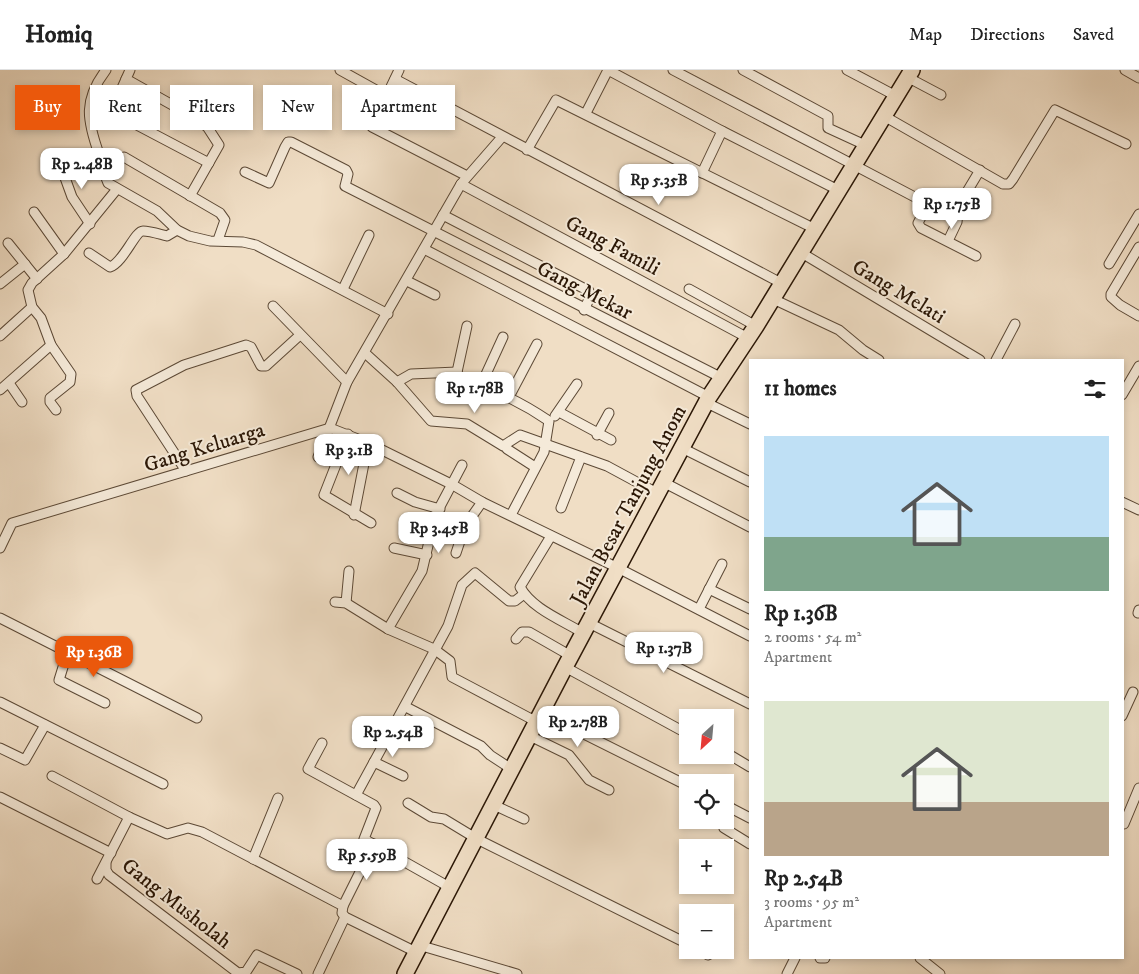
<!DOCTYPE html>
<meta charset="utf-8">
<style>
body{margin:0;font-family:"IM FELL DW Pica",serif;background:#f2f2f2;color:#222;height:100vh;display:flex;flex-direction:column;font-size:19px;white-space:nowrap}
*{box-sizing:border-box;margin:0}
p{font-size:16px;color:#767676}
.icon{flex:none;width:28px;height:28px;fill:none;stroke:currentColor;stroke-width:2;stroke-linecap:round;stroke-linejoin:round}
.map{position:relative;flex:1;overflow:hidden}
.drawer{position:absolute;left:749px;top:289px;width:375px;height:600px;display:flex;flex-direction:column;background:#fff;border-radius:0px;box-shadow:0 2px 8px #0003}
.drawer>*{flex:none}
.hud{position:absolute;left:15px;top:15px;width:475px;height:45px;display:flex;gap:10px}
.needle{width:32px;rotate:206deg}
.fabs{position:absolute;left:679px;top:639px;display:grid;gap:10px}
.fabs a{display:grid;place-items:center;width:55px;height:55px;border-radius:0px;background:#fff;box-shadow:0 2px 8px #0003;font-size:25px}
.price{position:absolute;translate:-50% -42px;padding:0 11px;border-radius:10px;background:#fff;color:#222;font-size:16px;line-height:32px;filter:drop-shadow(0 1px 2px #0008)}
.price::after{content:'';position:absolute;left:50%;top:30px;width:15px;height:11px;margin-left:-8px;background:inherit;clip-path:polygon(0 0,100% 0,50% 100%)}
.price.on{background:#ea580c;color:#fff}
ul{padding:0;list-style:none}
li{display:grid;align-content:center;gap:10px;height:265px;padding:0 15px}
li span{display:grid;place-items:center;height:155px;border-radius:0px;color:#555}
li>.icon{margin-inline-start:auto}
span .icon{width:90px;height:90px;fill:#fffc;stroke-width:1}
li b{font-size:21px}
h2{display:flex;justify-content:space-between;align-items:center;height:60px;padding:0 15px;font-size:21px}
.chip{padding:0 18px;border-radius:0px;background:#fff;box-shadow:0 2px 8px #0003;font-size:18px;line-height:45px}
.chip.on{background:#ea580c;color:#fff}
header{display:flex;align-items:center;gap:30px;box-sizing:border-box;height:70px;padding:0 25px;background:#fff;border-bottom:1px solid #e0e0e0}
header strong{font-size:24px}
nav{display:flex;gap:28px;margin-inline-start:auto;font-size:18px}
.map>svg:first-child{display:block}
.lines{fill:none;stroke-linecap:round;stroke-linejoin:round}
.minor-casing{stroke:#5c4936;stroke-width:11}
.primary-casing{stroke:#2b1706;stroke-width:18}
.minor{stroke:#f5ead9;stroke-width:9}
.primary{stroke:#f0dec5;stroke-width:15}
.labels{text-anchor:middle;stroke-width:4;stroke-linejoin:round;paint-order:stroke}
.street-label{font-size:21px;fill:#2b1706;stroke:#f5ead9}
</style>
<header>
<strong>Homiq</strong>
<nav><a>Map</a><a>Directions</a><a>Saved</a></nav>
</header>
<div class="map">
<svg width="1139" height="904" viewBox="0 0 1139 904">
<rect width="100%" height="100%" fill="#f0dec5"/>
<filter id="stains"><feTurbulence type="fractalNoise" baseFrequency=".004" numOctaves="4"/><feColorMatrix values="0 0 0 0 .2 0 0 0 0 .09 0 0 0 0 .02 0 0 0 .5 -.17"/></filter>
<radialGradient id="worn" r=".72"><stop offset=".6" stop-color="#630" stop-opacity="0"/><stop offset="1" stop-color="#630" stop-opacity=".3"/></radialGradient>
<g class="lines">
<g class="minor-casing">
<g id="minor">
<path d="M106,0c-23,30 -19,50 -7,84 3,10 5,20 9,29l49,28 20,19 12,6 21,5 33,1 13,3 132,69"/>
<polyline points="130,0 126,9 199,50 208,58 219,75 190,126"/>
<polyline points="340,0 385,25 388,23 399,0"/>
<polyline points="673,0 928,134 918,153 921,158 976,186"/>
<polyline points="743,0 828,46 828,58 865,75"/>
<polyline points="847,0 896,26"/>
<polyline points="1125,0 1139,8"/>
<polyline points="907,7 941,25"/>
<polyline points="126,9 113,38 116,44 209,93"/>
<polyline points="395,9 781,213"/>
<polyline points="586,43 608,0 722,61 702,103"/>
<polyline points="884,46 1003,114 1009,114 1013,109 1055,40 1126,74"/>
<polyline points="372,57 467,106"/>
<polyline points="722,61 838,120"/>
<polyline points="527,80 556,30 813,158"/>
<polyline points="124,87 220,143 225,150 218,170"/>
<polyline points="60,94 72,127 90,154"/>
<polyline points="245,102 269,113 285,77 288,72 291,72 346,100 348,104 345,116 722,308"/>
<polyline points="461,114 748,268"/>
<polyline points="34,142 64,184"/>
<polyline points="443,145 589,221 590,227 584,240"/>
<polyline points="948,171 957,152 959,135 980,100"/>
<polyline points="8,173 37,209"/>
<polyline points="1139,177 1111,224 1111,227 1120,235 1139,246"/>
<polyline points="424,179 709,327"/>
<polyline points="800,182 980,290"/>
<path d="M89,183l21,14c13,-4 25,-36 33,-36 7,0 16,3 24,5l10,-6"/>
<polyline points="1109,194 1139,144"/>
<polyline points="407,211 435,225"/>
<polyline points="0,214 25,194"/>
<polyline points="343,219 369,165"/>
<polyline points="689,219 756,256"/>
<polyline points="771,228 839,260 863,280 879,290"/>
<polyline points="273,236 347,312"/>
<polyline points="0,266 32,237"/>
<polyline points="365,283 397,312 431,351 467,354 503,376 520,365 607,396 657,423"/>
<polyline points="996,290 1015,254"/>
<polyline points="457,302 467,256"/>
<path d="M397,312l14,-8 46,-2 2,7c34,9 62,23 90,42l-5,31 -33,63"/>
<polyline points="9,313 22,332"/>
<polyline points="481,315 503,267"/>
<polyline points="0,320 51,275"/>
<polyline points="1122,325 1139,296"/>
<polyline points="509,327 537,274"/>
<polyline points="707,333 750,354"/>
<polyline points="56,340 50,332 50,328 70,312 71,304 51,275 41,248 32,237 28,220 32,213 64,184 117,119"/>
<polyline points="559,342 611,370"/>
<polyline points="555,346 577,314"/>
<polyline points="348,364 324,425 371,453"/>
<polyline points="597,365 609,343"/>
<polyline points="682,378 750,412"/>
<polyline points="507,379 535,397"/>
<polyline points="318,387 347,312 461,114 502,67"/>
<polyline points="186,401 137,326 136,320 184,295 246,275 251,277 261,296 266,296 300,265"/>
<polyline points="663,412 750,457"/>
<polyline points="397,423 415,432 440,439"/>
<polyline points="1122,432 1139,440"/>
<polyline points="561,438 581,387"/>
<polyline points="354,445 368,373"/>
<path d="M551,466l-31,51c12,22 42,33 63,46"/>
<polyline points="0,478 12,453 330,358 368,373 453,415 482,432 618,498 750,566"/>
<polyline points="394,478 427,485"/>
<polyline points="456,483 465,456 482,432"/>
<polyline points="709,519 750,539"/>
<polyline points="335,532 346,533 388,559 434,579 450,591 452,607 537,652"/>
<polyline points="346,533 349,501"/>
<polyline points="699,539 722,494"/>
<polyline points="1138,543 1139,540"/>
<polyline points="0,548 197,648"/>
<polyline points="589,553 750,634"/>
<polyline points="388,559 422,501 435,446 462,395"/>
<polyline points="516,569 522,562 529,562 571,586"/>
<polyline points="68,581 59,610 105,633"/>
<polyline points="565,597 688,664"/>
<polyline points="0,632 163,714"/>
<polyline points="406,637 481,676 490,685 513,700"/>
<polyline points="542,643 688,716"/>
<polyline points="1122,646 1133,622"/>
<polyline points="359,655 387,668"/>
<polyline points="530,666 569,685 589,710 609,720"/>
<polyline points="322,673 308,699 374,735 376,738 364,769 451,818"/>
<polyline points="0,678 25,690 45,655"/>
<polyline points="725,682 750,697"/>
<polyline points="374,692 403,706"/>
<polyline points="52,706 129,747 167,764 188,758 202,762 343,836 342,843 345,847 418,883"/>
<polyline points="356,725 448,556 462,515 475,503 509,531 515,531 524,524"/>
<polyline points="0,727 111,783"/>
<polyline points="408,733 431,747 444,749 477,769 688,874"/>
<polyline points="494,735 524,749"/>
<polyline points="725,735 750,748"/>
<polyline points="731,738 724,758 750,774"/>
<polyline points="1124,754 1139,718"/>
<polyline points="253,789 278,728"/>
<polyline points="106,793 106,800 109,805 238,903 246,902 257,885 297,904"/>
<polyline points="97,809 129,747"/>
<polyline points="343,836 374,774"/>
<polyline points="422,876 517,904"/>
<polyline points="699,880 708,885"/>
<polyline points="820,888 825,888"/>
<polyline points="920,888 940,904"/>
<polyline points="318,904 345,847"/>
<polyline points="787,904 795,888"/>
</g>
</g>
<g class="primary-casing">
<polyline id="primary" points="405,904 565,597 709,327 756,256 912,0"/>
</g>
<use href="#minor" class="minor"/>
<use href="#primary" class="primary"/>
</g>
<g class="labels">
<g class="street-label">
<text transform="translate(613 175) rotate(28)" y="7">Gang Famili</text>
<text transform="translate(585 220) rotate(27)" y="7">Gang Mekar</text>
<text transform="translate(899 221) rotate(31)" y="7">Gang Melati</text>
<text transform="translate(204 377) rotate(-17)" y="7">Gang Keluarga</text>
<text transform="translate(628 435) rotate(-62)" y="7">Jalan Besar Tanjung Anom</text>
<text transform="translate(177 833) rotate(38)" y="7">Gang Musholah</text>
</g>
</g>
<rect width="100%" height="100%" filter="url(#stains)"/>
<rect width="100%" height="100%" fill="url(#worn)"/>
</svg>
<div class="fabs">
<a><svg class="needle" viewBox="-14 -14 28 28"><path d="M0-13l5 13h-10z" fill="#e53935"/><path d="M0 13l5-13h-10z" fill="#767676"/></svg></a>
<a><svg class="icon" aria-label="locate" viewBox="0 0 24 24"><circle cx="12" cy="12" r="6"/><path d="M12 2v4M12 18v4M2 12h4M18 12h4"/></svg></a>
<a>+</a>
<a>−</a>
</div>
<b class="price" style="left:82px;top:120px">Rp 2.48B</b>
<b class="price" style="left:659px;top:136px">Rp 5.35B</b>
<b class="price" style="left:952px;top:160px">Rp 1.75B</b>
<b class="price" style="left:475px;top:344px">Rp 1.78B</b>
<b class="price" style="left:349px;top:406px">Rp 3.1B</b>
<b class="price" style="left:439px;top:484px">Rp 3.45B</b>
<b class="price" style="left:664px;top:604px">Rp 1.37B</b>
<b class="price on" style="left:94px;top:608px">Rp 1.36B</b>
<b class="price" style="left:578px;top:678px">Rp 2.78B</b>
<b class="price" style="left:393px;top:688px">Rp 2.54B</b>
<b class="price" style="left:367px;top:811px">Rp 5.59B</b>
<div class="hud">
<a class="chip on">Buy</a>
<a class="chip">Rent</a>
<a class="chip">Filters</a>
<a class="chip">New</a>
<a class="chip">Apartment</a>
</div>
<section class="drawer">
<h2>11 homes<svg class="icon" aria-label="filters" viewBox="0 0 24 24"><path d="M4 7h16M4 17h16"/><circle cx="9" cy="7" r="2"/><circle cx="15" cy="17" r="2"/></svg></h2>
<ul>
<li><span style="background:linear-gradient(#bfe0f5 65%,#7fa58c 0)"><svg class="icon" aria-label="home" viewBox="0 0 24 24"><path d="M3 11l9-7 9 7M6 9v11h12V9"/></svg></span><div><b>Rp 1.36B</b><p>2 rooms · 54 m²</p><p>Apartment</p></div></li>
<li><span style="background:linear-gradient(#dfe7d0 65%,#b9a48a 0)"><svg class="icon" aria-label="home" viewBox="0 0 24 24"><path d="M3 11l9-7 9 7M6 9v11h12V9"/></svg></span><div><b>Rp 2.54B</b><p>3 rooms · 95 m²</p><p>Apartment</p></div></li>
</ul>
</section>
</div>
